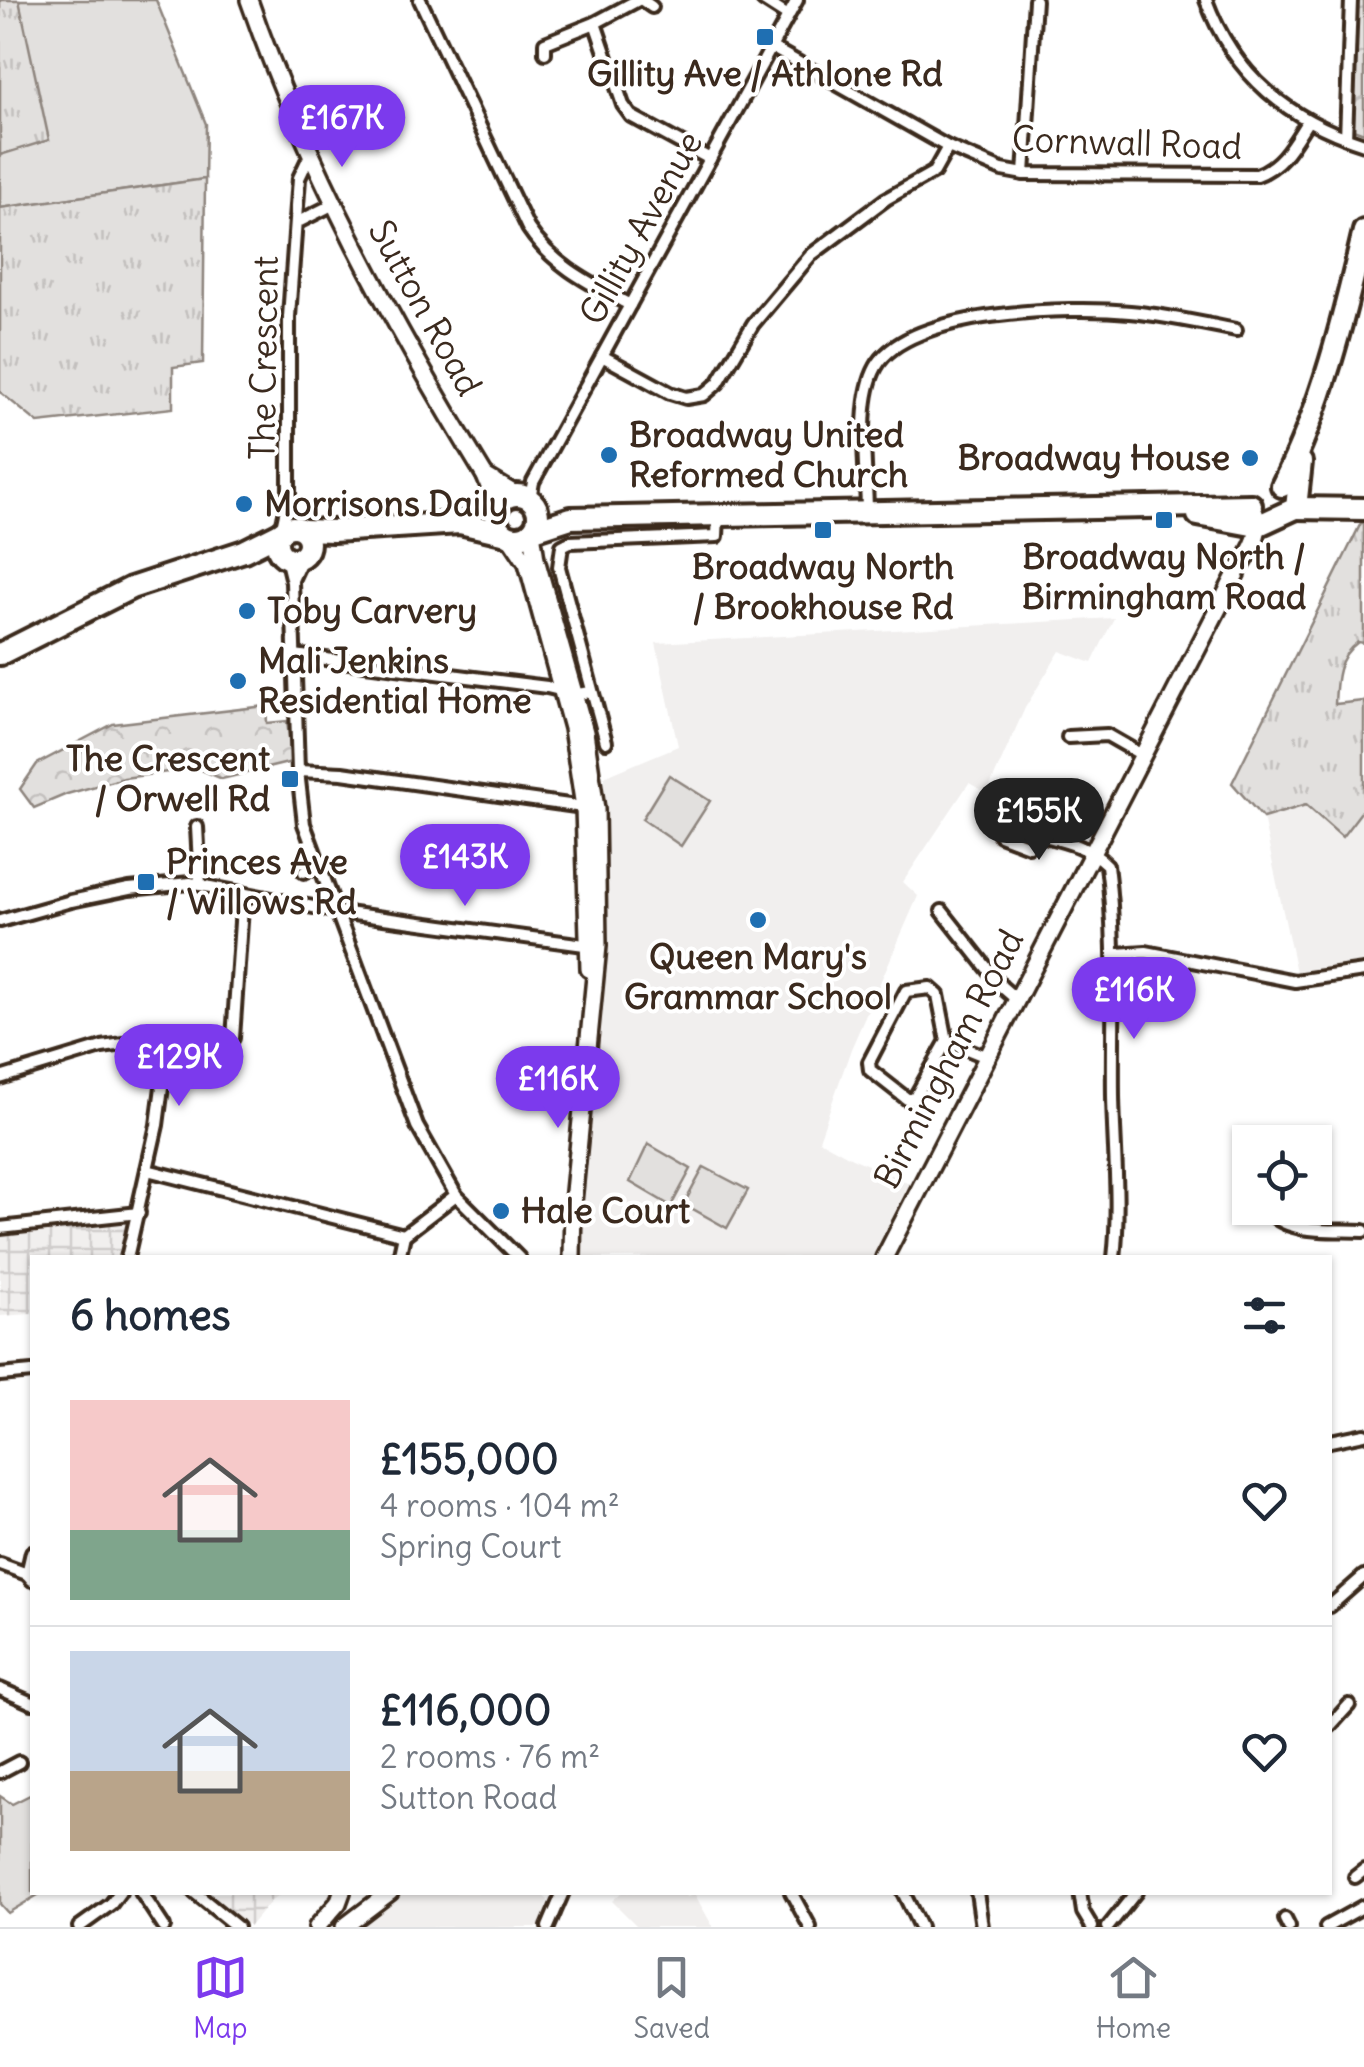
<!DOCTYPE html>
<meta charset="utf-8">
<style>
body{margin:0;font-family:Delius,sans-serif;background:#f2f2f3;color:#1f2937;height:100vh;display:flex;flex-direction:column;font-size:38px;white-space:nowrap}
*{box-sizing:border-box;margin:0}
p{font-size:32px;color:#747a83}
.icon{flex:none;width:55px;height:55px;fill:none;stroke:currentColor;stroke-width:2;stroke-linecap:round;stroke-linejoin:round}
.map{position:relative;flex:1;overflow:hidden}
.details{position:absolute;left:30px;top:1255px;width:1302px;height:640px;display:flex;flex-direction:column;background:#fff;border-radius:0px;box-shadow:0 2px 8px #0004}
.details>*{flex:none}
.buttons{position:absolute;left:1232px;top:1125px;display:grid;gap:20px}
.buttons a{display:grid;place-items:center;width:100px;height:100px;border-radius:0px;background:#fff;box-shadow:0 2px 8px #0004;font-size:50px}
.price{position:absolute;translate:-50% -85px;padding:0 22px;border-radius:35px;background:#7c3aed;color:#fff;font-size:32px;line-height:65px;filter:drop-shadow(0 2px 5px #0008)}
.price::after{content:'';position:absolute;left:50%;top:60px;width:30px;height:22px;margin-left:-15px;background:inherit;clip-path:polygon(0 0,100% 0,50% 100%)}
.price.on{background:#222;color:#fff}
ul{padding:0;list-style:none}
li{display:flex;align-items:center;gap:30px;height:250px;padding:0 40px}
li+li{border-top:2px solid #e0e1e3}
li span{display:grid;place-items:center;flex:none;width:280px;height:200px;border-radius:0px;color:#555}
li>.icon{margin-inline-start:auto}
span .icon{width:120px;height:120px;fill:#fffc;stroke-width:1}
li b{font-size:42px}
h2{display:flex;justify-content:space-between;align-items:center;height:120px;padding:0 40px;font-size:42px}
.menu{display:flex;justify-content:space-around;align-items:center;height:140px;border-top:2px solid #e0e1e3;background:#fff;font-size:28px;color:#747a83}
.menu a{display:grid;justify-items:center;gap:5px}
.menu .on{color:#7c3aed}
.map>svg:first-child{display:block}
.built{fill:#f1efee}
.industrial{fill:url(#industrial-grid)}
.green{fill:#e2e0de;stroke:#8e857e;stroke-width:2.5}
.forest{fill:url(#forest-crowns);stroke:#8e857e;stroke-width:2.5}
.park{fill:url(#park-tufts);stroke:#8e857e;stroke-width:2.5}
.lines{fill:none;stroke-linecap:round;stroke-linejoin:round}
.street-casing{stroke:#3b2a1e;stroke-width:18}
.secondary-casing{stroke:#3b2a1e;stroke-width:22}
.highway-casing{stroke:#3b2a1e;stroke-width:28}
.street{stroke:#fff;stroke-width:10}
.secondary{stroke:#fff;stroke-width:15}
.highway{stroke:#fff;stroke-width:20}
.poi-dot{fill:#1f6fb2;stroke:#fff;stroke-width:4}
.labels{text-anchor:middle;stroke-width:8;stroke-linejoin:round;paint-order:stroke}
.poi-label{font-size:35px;font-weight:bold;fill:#3b2a1e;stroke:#fff;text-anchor:start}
.street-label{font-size:35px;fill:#3b2a1e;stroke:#fff}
</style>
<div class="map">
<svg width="1364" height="1927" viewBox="0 0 1364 1927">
<defs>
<pattern id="industrial-grid" width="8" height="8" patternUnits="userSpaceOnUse" patternTransform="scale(2.5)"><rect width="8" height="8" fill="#f1efee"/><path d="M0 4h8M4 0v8" fill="none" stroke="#d0cdcc"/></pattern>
<pattern id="forest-crowns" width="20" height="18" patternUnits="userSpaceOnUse" patternTransform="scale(2.5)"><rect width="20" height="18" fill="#e2e0de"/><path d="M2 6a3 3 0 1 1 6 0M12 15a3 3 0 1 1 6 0" fill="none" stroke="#c3c0be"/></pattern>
<pattern id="park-tufts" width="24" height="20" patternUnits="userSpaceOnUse" patternTransform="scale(2.5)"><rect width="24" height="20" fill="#e2e0de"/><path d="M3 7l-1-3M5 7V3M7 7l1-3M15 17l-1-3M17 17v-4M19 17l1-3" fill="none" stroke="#c3c0be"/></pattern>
</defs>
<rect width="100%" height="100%" fill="#fff"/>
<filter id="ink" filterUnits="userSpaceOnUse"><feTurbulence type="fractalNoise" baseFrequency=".01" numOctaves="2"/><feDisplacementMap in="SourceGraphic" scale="20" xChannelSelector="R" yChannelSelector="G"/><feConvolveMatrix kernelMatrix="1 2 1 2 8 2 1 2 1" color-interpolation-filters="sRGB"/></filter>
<g filter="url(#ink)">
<g class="built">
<polygon points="1114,618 1092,663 1060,651 1025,708 987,793 969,783 903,882 918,896 851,1049 819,1140 852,1158 909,1183 872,1257 580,1258 580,1225 608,944 604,777 678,746 656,643"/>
<polygon points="1306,805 1342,837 1364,808 1364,963 1296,972 1263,818"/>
<polygon points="622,1892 681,1893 688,1897 694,1893 713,1927 638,1927 612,1901"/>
<polygon points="402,1893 540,1893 548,1900 540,1927 361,1927 359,1923"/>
</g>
<g class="industrial">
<polygon points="129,1223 121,1257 32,1258 32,1314 0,1316 0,1234"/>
<polygon points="206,1893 283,1893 271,1901 250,1926"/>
</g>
<g class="green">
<polygon points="0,0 156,0 206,124 205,179 0,208"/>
<polygon points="669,775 710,801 681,846 642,819"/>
<polygon points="648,1144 691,1169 671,1206 630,1182"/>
<polygon points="704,1167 748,1190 727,1228 684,1204"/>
<polygon points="32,1794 32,1892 41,1893 8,1913 0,1904 0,1796 12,1804"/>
</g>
<g class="forest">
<polygon points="1356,0 1364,0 1364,133 1353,129 1350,120"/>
<polygon points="266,706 267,723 287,721 292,762 222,779 197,768 124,778 67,794 34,808 20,789 37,764 113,724"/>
</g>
<g class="park">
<polygon points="0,0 19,0 49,140 0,155"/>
<polygon points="205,179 203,363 173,367 173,408 38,423 0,392 0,208"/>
<path d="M1361,523h3v120l-6,-1c-21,15 -22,38 -23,62l29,-3v107l-22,29 -36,-32 -43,13 -31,-35z"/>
</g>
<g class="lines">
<g class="street-casing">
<g id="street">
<path d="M420,0l108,228c25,38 63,56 102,77"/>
<polyline points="642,0 652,7"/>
<polyline points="763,0 788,16"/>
<path d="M1206,0c28,76 83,120 158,144"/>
<polyline points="595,23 623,105 631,116 710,159"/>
<path d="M771,47l177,100 54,23 22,4 233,1c25,-9 36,-31 50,-53"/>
<polyline points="545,53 545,43 595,23 638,0"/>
<polyline points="1346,138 1351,0"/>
<polyline points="1024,174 1035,0"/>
<polyline points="296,223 334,204"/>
<polyline points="602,356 670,393 686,398 704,395 718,383 753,324 811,255 886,199 934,172 948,147"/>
<polyline points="530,499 533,482 797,0"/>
<path d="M867,512c0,-41 -11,-109 9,-145 31,-57 195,-61 254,-55 35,3 71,11 106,18"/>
<polyline points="281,532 289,495 289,317 299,178 310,155"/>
<polyline points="286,557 292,582 298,771 304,824 417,1126 456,1195 519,1258"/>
<polyline points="292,580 304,554"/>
<polyline points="294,655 547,687 576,694 592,692"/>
<polyline points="1068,737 1107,735 1142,755"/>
<polyline points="606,742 559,567 562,546 570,542 717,536 718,516"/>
<polyline points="298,771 342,773 590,808"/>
<polyline points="197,827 200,884"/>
<path d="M1000,835l29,11 8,-12c26,7 50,11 70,31 10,77 5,153 6,231 1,54 7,108 1,162"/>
<polyline points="304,872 321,865"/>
<polyline points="942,911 1002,987 1017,1000"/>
<polyline points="0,921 71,901 129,889 190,883 339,912 592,946"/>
<polyline points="1116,954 1146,952 1295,981 1364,971"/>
<polyline points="947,1041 938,995 930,988 906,991 869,1062 870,1070 907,1099 914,1099 947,1041 987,1057"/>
<polyline points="0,1078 102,1047 145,1041 228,1045 233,1038 243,893"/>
<polyline points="147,1170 404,1235"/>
<path d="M1267,1208c17,28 67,21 97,23"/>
<polyline points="0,1228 139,1213"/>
<polyline points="404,1235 456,1195"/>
<polyline points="127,1258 157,1125 168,1041"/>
<polyline points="399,1258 404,1235"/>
<polyline points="0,1375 32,1372"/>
<polyline points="1330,1441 1364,1434"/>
<polyline points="0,1564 27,1574 32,1580"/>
<polyline points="27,1574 32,1552"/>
<polyline points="1330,1606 1364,1576"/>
<polyline points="0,1689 32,1703"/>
<polyline points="1330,1726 1349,1705"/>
<polyline points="0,1772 19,1762"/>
<polyline points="1355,1877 1364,1870"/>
<polyline points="141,1892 164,1927"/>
<polyline points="194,1892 237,1927"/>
<polyline points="791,1892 810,1927"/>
<polyline points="903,1892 920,1927"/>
<polyline points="977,1892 982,1927"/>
<polyline points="1080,1892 1083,1912 1092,1927"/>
<polyline points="1285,1919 1289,1927"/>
<polyline points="79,1927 111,1904 120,1892"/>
<polyline points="548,1927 563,1892"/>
<polyline points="1108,1927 1136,1892"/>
<polyline points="1326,1927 1364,1906"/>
</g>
</g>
<g class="secondary-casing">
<g id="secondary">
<path d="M249,0c58,167 144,325 236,476l12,31"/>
<polyline points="485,476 515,494"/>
<polyline points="532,532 536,559 585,732 596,809 598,946 573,1202 572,1258"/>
<polyline points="509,536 527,563 572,728 584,807 589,969"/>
<path d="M884,1258l354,-688c14,-20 28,-41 13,-65"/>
<polyline points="317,1927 338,1903 342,1892"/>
<polyline points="344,1927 390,1892"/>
</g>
</g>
<g class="highway-casing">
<g id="highway">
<path d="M1282,486c40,-79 62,-169 82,-255"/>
<circle cx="517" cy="516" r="21"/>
<polyline points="1296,508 1364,509"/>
<polyline points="1198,515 1257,526 1296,508 1301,462"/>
<circle cx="293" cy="543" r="16"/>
<polyline points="303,530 333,531 460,523 503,533"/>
<polyline points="534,530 571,518 1251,505"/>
<polyline points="0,654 131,588 244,551 280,533"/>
</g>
</g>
<use href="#street" class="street"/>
<use href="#secondary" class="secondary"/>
<use href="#highway" class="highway"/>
</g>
</g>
<g class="poi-dot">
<rect x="755" y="27" width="20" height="20" rx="5"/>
<circle cx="609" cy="455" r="10"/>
<circle cx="1250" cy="458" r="10"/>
<circle cx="244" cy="504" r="10"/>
<rect x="1154" y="510" width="20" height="20" rx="5"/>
<rect x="813" y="520" width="20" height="20" rx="5"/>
<circle cx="247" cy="611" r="10"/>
<circle cx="238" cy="681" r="10"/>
<rect x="280" y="769" width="20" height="20" rx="5"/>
<rect x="136" y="872" width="20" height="20" rx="5"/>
<circle cx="758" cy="920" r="10"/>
<circle cx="501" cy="1211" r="10"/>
</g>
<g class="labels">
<g class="poi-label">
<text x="765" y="86" text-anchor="middle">Gillity Ave / Athlone Rd</text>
<text x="629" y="447">Broadway United<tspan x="629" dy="40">Reformed Church</tspan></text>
<text x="1230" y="470" text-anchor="end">Broadway House</text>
<text x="264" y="516">Morrisons Daily</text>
<text x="1164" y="569" text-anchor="middle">Broadway North /<tspan x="1164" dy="40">Birmingham Road</tspan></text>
<text x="823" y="579" text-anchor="middle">Broadway North<tspan x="823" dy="40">/ Brookhouse Rd</tspan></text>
<text x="267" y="623">Toby Carvery</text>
<text x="258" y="673">Mali Jenkins<tspan x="258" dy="40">Residential Home</tspan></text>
<text x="270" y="771" text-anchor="end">The Crescent<tspan x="270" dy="40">/ Orwell Rd</tspan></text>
<text x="166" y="874">Princes Ave<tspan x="166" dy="40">/ Willows Rd</tspan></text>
<text x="758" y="969" text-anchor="middle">Queen Mary's<tspan x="758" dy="40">Grammar School</tspan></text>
<text x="521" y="1223">Hale Court</text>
</g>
<g class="street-label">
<text transform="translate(1127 143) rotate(2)" y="12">Cornwall Road</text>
<text transform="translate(641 228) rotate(-61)" y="12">Gillity Avenue</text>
<text transform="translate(425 308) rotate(61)" y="12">Sutton Road</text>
<text transform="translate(264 358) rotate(-89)" y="12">The Crescent</text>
<text transform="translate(949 1059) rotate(-63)" y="12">Birmingham Road</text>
</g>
</g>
</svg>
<div class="buttons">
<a><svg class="icon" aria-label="locate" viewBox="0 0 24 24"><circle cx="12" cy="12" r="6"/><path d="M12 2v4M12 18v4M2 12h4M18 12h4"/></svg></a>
</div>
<b class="price" style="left:342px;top:170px">£167K</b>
<b class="price on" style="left:1039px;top:863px">£155K</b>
<b class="price" style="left:465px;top:909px">£143K</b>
<b class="price" style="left:1134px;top:1042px">£116K</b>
<b class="price" style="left:179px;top:1109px">£129K</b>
<b class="price" style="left:558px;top:1131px">£116K</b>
<section class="details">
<h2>6 homes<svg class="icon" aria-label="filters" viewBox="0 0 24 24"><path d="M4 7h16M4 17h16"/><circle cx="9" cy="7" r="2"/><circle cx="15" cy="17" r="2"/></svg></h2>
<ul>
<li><span style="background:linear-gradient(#f6c9c9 65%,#7fa58c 0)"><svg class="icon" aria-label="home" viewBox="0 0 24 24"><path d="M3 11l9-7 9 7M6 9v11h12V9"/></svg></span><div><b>£155,000</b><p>4 rooms · 104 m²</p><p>Spring Court</p></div><svg class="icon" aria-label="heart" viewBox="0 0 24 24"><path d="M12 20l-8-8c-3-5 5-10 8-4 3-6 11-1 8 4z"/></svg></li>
<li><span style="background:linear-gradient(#c9d6e8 60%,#b9a48a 0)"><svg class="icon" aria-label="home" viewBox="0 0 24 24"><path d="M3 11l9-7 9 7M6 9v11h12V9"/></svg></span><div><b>£116,000</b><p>2 rooms · 76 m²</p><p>Sutton Road</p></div><svg class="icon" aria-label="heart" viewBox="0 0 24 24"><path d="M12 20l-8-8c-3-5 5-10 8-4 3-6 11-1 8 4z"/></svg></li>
</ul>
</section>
</div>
<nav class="menu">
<a class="on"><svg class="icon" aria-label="map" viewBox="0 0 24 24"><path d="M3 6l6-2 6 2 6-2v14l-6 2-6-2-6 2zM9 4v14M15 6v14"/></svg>Map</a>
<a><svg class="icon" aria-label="saved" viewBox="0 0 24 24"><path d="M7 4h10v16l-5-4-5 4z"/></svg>Saved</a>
<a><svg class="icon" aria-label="home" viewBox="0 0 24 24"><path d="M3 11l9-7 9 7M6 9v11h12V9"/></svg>Home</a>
</nav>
